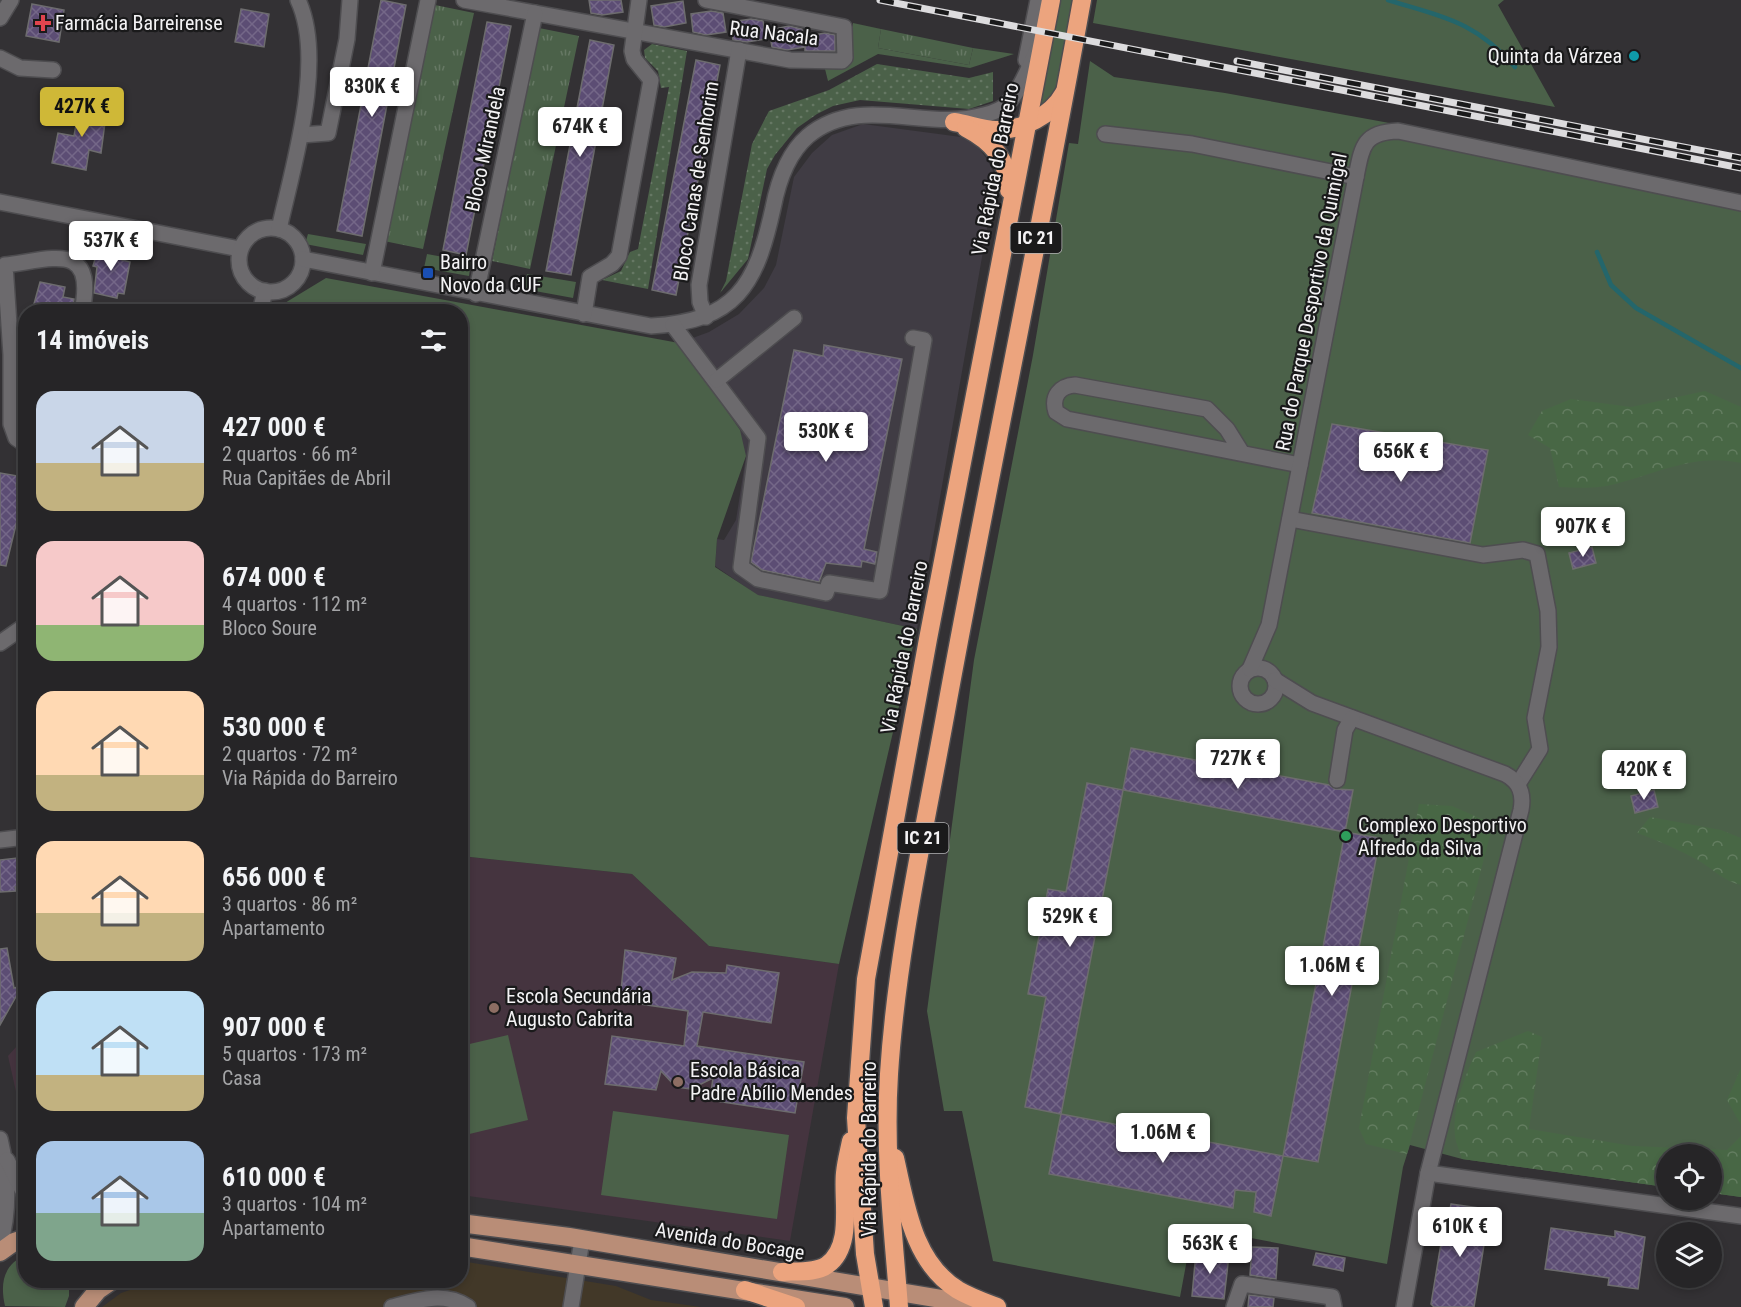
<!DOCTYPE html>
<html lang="pt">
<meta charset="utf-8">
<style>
body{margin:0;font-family:"Roboto Condensed",sans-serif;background:#323133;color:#f1f3f6;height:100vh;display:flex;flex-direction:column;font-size:22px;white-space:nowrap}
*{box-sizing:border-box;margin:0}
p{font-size:20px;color:#a4a5a7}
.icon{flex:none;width:33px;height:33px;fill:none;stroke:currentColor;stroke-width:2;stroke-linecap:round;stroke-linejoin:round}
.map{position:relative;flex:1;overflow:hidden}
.drawer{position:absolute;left:18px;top:304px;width:450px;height:984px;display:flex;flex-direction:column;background:#262527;border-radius:24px;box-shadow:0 3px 9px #0003,0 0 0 2px #424244}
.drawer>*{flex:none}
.fabs{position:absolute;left:1656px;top:1144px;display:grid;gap:12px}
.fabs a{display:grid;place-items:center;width:66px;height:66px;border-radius:50%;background:#262527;box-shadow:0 3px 9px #0003,0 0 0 2px #424244;font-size:30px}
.price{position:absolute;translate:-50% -51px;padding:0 14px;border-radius:6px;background:#fff;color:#222;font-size:20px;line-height:39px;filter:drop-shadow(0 2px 3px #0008)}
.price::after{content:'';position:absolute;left:50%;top:36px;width:18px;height:14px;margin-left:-9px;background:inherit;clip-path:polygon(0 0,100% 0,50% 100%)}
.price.on{background:#cfb837;color:#111}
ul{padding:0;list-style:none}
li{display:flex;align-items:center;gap:18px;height:150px;padding:0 18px}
li span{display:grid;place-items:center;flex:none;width:168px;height:120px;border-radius:18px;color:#555}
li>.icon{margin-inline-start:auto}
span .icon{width:72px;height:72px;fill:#fffc;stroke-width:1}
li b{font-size:26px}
h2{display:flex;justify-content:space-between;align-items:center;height:72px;padding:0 18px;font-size:26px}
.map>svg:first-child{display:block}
.built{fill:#403c44}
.education{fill:#45343f}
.medical{fill:#423828}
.grass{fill:#4b6149}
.forest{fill:url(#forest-crowns)}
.park{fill:url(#park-tufts)}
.garden{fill:url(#garden-dots)}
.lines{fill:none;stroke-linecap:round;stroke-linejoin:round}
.stream{stroke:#24666b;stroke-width:4.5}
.building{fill:url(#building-cross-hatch);stroke:#6d6c6e;stroke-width:1.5}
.minor-casing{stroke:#4e4d50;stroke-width:18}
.major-casing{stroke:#4e4d50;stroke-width:21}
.highway-casing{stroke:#4e4d50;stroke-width:21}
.minor{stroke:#6c6a6d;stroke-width:15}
.major{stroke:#b98d77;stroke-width:18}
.highway{stroke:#eca47e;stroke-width:18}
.rail-casing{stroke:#dddcde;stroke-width:7}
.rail{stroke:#1a1a1b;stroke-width:4.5;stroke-dasharray:14;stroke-linecap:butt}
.health-dot{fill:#e0444e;stroke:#1a1a1b;stroke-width:2}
.culture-dot{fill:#0f9aa8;stroke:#1a1a1b;stroke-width:2}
.transit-dot{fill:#1a4fb4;stroke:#1a1a1b;stroke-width:2}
.leisure-dot{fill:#2e9e5b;stroke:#1a1a1b;stroke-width:2}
.education-dot{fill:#8d6e63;stroke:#1a1a1b;stroke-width:2}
.labels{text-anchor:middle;stroke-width:4.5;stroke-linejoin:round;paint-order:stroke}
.shield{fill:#1a1a1b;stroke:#b3b2b4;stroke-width:1.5}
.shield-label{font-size:18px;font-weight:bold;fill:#f4f3f5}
.poi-label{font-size:20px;fill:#f4f3f5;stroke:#1a1a1b;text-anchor:start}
.street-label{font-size:20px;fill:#f4f3f5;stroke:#1a1a1b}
</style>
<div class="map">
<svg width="1741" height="1307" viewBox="0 0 1741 1307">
<defs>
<pattern id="forest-crowns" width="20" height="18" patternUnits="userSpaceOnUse" patternTransform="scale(1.5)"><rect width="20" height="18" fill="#486745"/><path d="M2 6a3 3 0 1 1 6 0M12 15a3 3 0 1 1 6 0" fill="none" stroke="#637d60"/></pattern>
<pattern id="park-tufts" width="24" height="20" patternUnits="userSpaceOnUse" patternTransform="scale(1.5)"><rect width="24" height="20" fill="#4b6149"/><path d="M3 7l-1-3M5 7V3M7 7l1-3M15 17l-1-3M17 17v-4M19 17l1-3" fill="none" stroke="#667864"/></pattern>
<pattern id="garden-dots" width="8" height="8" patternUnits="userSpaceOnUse" patternTransform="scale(1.5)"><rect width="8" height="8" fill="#4b6149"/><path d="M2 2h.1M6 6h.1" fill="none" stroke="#667864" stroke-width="1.8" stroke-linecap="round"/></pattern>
<pattern id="building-cross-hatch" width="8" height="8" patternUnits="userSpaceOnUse" patternTransform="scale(1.5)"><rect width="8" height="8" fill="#5c4d74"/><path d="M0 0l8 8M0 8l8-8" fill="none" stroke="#746788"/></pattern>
</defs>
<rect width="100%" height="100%" fill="#333134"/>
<polygon class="built" points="863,124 961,137 977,146 987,159 996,177 917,629 757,595 715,566 717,539 724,540 736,520 746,456 679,343 709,332 739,314 764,288 776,265 794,177 812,153 832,135"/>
<g class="education">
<polygon points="461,856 632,874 709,946 839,964 790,1241 461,1195"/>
<polygon points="25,1037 25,1132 8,1056"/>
</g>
<polygon class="medical" points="461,1261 616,1286 651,1300 701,1307 102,1307 121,1293 156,1281 460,1281"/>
<g class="grass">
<polygon points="1061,0 1075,0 1060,92 1040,109"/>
<polygon points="1097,0 1504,0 1498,5 1555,107 1093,23"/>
<polygon points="853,23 881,29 878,48 969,65 973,48 1014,54 970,68 878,54 828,81 825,69 847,66 851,61"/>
<polygon points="1090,61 1114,77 1225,93 1406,126 1741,208 1741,1197 1712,1193 1712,1155 1666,1155 1666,1187 1462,1159 1410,1145 1403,1167 1387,1264 1193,1227 1180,1297 993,1261 962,1111 944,1111 927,1011 974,660 1033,355 1069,143 1078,144"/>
<polygon points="308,234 366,244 363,255 305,244"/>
<polygon points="427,254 471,262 469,276 424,268"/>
<polygon points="527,274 576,282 573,298 524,289"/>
<polygon points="326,278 679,343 740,430 746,456 717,539 715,567 758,595 917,629 839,964 709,946 632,874 461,856 460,312 270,312"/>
<polygon points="508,1035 528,1120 461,1136 461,1046"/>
<polygon points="613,1111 789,1135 777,1219 601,1195"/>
<path d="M25,1255l1,26h43v15l-4,11 -60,-1c-5,-22 -2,-41 20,-51z"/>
</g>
<g class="forest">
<path d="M1705,391l36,16v56c-44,-10 -81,9 -122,20 -19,6 -40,5 -60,4l-9,-39 -22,-13 14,-24 29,-12 60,8z"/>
<polygon points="1419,804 1452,806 1493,824 1407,1154 1366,1144 1359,1128"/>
<path d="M1650,817l71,13 20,8v47c-17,-4 -26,-14 -40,-23 -21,-12 -42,-21 -64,-29z"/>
<path d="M1528,1031l14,6 -13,92 104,17 94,4 14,-14v61l-29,-4v-38h-46v32l-204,-28c-2,-7 -6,-15 -7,-23 -3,-27 10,-60 21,-84z"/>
<polygon points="1741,1068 1741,1125 1727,1100"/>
</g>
<g class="park">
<polygon points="435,5 474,13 423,249 384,241"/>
<polygon points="539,28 579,36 530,269 492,261"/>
<polygon points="881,29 973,48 969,65 878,48"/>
</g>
<g class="garden">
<polygon points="652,44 687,51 648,289 602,280 621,271 630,252 638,249 669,87 661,88 658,71 645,58 644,50"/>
<polygon points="877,64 969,78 993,72 993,101 969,109 860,100 833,106 817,114 797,128 775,155 767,169 748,259 720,293 726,281 752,144 769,111 829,90"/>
</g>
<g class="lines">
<g class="stream">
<path d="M1388,0c55,17 87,21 127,67"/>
<polyline points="1597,252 1611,285 1636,308 1741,368"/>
</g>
</g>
<g class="building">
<polygon points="381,0 406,5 362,236 337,231"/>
<polygon points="589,0 621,0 623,12 602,15 591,13"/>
<polygon points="683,1 686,23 664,27 654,25 651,6"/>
<polygon points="32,4 64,10 59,42 26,36"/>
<polygon points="241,9 269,14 264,47 235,42"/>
<polygon points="711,11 723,13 726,32 706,35 693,32 691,14"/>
<polygon points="751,19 763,21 766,39 747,42 733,40 731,22"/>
<polygon points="487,22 511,26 466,255 443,250"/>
<polygon points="789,26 802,29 803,37 825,33 835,35 835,51 805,51 805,47 787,50 772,47 769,30"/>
<polygon points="590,40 614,45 571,275 546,271"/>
<polygon points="696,60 720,65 676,295 652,290"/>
<polygon points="80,102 107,107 101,153 89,150 86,170 52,163 58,133 74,136"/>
<polygon points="99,245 124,250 122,260 130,262 124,294 118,293 117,298 94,293 97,267 93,266"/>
<polygon points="40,282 65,287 63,297 74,299 72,312 37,312 39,305 34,304"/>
<polygon points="824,345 902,359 864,549 877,552 875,564 862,561 861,567 826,563 819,582 762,570 751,562 794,350 823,356"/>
<polygon points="1332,424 1488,450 1470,543 1312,513"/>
<polygon points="0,473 18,476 16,486 25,488 6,566 0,565"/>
<polygon points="1592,547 1596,563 1573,569 1569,553"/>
<polygon points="1131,748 1329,785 1335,789 1353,790 1345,832 1123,790"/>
<polygon points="1087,783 1123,790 1061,1114 1025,1107 1046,997 1028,994 1048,889 1066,892"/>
<polygon points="1654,790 1658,807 1635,813 1631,796"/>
<polygon points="1345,832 1380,838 1318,1162 1283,1156"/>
<polygon points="26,857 26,886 15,887 16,891 0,892 0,860"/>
<polygon points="7,948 14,988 22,986 0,1025 0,949"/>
<polygon points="625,950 676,958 672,980 692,972 726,973 727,965 779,973 771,1023 703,1012 697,1046 804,1062 795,1113 710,1100 713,1078 691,1089 676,1087 661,1071 656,1090 605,1084 612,1036 684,1046 688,1011 620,1001"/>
<polygon points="1061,1114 1283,1156 1271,1216 1254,1212 1256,1192 1235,1190 1233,1208 1049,1174"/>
<polygon points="1451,1204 1486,1209 1484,1219 1488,1220 1474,1307 1434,1307 1431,1304 1446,1213 1449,1214"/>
<polygon points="1551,1228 1615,1237 1615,1231 1645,1237 1638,1289 1608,1285 1609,1278 1545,1269"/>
<polygon points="1252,1247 1278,1248 1276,1279 1250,1275"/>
<polygon points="1196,1252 1229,1255 1224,1299 1192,1296"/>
<polygon points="1316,1253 1345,1258 1343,1271 1313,1265"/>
<polygon points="1249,1295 1274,1298 1273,1307 1248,1307"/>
</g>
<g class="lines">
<g class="minor-casing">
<g id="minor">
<polyline points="464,0 790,60 842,61 845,58 844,27 706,0"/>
<polyline points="0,18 11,0"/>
<polyline points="0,58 20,68 53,70"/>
<polyline points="1026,60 1038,0"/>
<polyline points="1105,134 1192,144 1356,177"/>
<polyline points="301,135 328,133 347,39 350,0"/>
<polyline points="0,202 240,249"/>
<circle cx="271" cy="260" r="32"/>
<path d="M279,229c14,-63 47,-169 19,-229"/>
<path d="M303,259l348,67c85,-5 105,-40 122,-118 5,-26 14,-54 35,-72 52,-43 118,-4 176,-21 8,-2 19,-6 24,-12 14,-15 21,-38 31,-56"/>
<polyline points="372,273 428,0"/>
<polyline points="476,294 535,13"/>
<polyline points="260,312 265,291"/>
<polyline points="584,314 590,277 612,264 619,256 651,80 634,59 632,51 639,0"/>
<polyline points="706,317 700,302 699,285 739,50"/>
<polyline points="673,325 758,438 741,567 758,579 826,593 829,583 880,591 924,340 913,338"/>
<polyline points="717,380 794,318"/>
<path d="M26,445l-10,-7 -5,-14v-69l-6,-90c49,-6 91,-24 77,47"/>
<path d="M1242,453l-15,-24 -20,-20 -132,-24c-15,1 -24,11 -19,27l11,7 233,46"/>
<polyline points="1290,519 1483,555 1523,550 1537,554 1548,611 1549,647 1535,718 1540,749 1518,784"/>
<polyline points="0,643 26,625"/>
<circle cx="1258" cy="686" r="18"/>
<path d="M1250,669l19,-44 87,-448c6,-30 7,-45 42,-46l343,72"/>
<path d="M1275,680l37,23 193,71c15,8 19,20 16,36l-93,363 -24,134"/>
<polyline points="1337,780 1345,730 1352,718"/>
<polyline points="0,840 26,837"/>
<path d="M0,1139c8,33 10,72 0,105"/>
<polyline points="7,1160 26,1197"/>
<polyline points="1428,1173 1741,1216"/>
<path d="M392,1307c26,-7 52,-16 76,0"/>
<polyline points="571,1307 582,1240"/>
<polyline points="1234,1307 1242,1284 1332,1297 1334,1307"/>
</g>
</g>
<g class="major-casing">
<g id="major">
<polyline points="460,1223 569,1237 989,1307"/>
<polyline points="460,1246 845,1307"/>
<polyline points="0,1252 14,1242 26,1238"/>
<polyline points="84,1307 98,1290 111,1281"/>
</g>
</g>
<g class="highway-casing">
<g id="highway">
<path d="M954,122c14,2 29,8 42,8 26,1 56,-15 68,-37"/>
<path d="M966,128c27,14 42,32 43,62"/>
<path d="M895,1158c11,48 18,104 63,132 12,7 26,12 39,17"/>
<path d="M782,1272c13,-1 35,1 45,-7 27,-19 15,-65 18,-92 1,-11 4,-22 6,-32"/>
<polyline points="745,1290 796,1307"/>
<polyline points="874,1307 865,1254 856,1118 866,979 928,639 1051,0"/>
<path d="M899,1307c-6,-78 -15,-154 -10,-233 8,-125 37,-250 59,-374 43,-234 92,-466 134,-700"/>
</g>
</g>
<use href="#minor" class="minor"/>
<use href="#major" class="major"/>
<use href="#highway" class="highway"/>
<g class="rail-casing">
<g id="rail">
<polyline points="880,0 1741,168"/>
<polyline points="1237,61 1741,158"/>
</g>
</g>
<use href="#rail" class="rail"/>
</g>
<path class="health-dot" d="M40 14h6v6h6v6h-6v6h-6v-6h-6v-6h6z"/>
<circle class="culture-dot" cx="1634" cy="56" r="6"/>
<rect class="transit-dot" x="422" y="267" width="12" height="12" rx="3"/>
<circle class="leisure-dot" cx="1346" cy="836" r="6"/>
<g class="education-dot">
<circle cx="494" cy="1008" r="6"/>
<circle cx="678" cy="1082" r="6"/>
</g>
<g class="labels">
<g class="shield">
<rect x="1010.5" y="223" width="51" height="30" rx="4.5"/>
<rect x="897.5" y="823" width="51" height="30" rx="4.5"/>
</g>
<g class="shield-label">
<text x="1036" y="244">IC 21</text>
<text x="923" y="844">IC 21</text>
</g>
<g class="poi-label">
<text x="55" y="30">Farmácia Barreirense</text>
<text x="1622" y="63" text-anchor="end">Quinta da Várzea</text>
<text x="440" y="269">Bairro<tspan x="440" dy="23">Novo da CUF</tspan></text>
<text x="1358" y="832">Complexo Desportivo<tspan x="1358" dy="23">Alfredo da Silva</tspan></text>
<text x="506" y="1003">Escola Secundária<tspan x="506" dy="23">Augusto Cabrita</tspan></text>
<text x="690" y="1077">Escola Básica<tspan x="690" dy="23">Padre Abílio Mendes</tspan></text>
</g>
<g class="street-label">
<text transform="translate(774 33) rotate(7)" y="7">Rua Nacala</text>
<text transform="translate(485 149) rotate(-78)" y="7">Bloco Mirandela</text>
<text transform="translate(995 169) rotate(-79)" y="7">Via Rápida do Barreiro</text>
<text transform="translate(696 181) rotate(-81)" y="7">Bloco Canas de Senhorim</text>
<text transform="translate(1311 302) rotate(-79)" y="7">Rua do Parque Desportivo da Quimigal</text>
<text transform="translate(904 647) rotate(-79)" y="7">Via Rápida do Barreiro</text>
<text transform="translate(869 1149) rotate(-90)" y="7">Via Rápida do Barreiro</text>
<text transform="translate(730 1241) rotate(9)" y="7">Avenida do Bocage</text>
</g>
</g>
</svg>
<div class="fabs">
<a><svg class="icon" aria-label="locate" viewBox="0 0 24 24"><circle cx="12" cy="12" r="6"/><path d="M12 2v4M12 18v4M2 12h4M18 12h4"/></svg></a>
<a><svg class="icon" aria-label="layers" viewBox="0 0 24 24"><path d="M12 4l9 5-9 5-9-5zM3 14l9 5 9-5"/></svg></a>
</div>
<b class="price" style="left:372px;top:118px">830K €</b>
<b class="price on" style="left:82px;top:138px">427K €</b>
<b class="price" style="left:580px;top:158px">674K €</b>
<b class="price" style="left:111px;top:272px">537K €</b>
<b class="price" style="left:826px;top:463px">530K €</b>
<b class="price" style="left:1401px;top:483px">656K €</b>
<b class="price" style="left:1583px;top:558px">907K €</b>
<b class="price" style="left:1238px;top:790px">727K €</b>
<b class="price" style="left:1644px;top:801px">420K €</b>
<b class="price" style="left:1070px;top:948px">529K €</b>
<b class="price" style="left:1332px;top:997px">1.06M €</b>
<b class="price" style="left:1163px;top:1164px">1.06M €</b>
<b class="price" style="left:1460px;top:1258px">610K €</b>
<b class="price" style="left:1210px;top:1275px">563K €</b>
<section class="drawer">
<h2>14 imóveis<svg class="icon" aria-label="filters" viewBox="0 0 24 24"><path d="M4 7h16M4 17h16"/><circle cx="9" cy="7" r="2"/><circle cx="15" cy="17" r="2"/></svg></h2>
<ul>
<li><span style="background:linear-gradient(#c9d6e8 60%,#c2b280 0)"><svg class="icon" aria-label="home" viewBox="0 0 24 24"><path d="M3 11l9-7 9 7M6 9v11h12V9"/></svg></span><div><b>427 000 €</b><p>2 quartos · 66 m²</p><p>Rua Capitães de Abril</p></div></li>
<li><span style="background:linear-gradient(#f6c9c9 70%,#8fb573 0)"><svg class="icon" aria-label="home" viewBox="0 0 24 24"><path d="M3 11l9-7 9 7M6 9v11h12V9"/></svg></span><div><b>674 000 €</b><p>4 quartos · 112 m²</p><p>Bloco Soure</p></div></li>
<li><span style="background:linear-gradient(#ffd9b3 70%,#c2b280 0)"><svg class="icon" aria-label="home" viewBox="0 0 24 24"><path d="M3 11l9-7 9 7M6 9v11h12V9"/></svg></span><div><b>530 000 €</b><p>2 quartos · 72 m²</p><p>Via Rápida do Barreiro</p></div></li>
<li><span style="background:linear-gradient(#ffd9b3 60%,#c2b280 0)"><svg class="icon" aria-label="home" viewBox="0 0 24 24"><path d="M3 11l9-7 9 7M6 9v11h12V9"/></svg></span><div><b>656 000 €</b><p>3 quartos · 86 m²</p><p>Apartamento</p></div></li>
<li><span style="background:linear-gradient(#bfe0f5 70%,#c2b280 0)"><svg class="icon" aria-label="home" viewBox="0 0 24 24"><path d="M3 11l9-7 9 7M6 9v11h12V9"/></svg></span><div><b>907 000 €</b><p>5 quartos · 173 m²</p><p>Casa</p></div></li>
<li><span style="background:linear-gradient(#a9c7e8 60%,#7fa58c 0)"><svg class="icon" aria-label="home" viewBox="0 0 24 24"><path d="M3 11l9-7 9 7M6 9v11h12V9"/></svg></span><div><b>610 000 €</b><p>3 quartos · 104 m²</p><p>Apartamento</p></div></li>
</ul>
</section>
</div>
